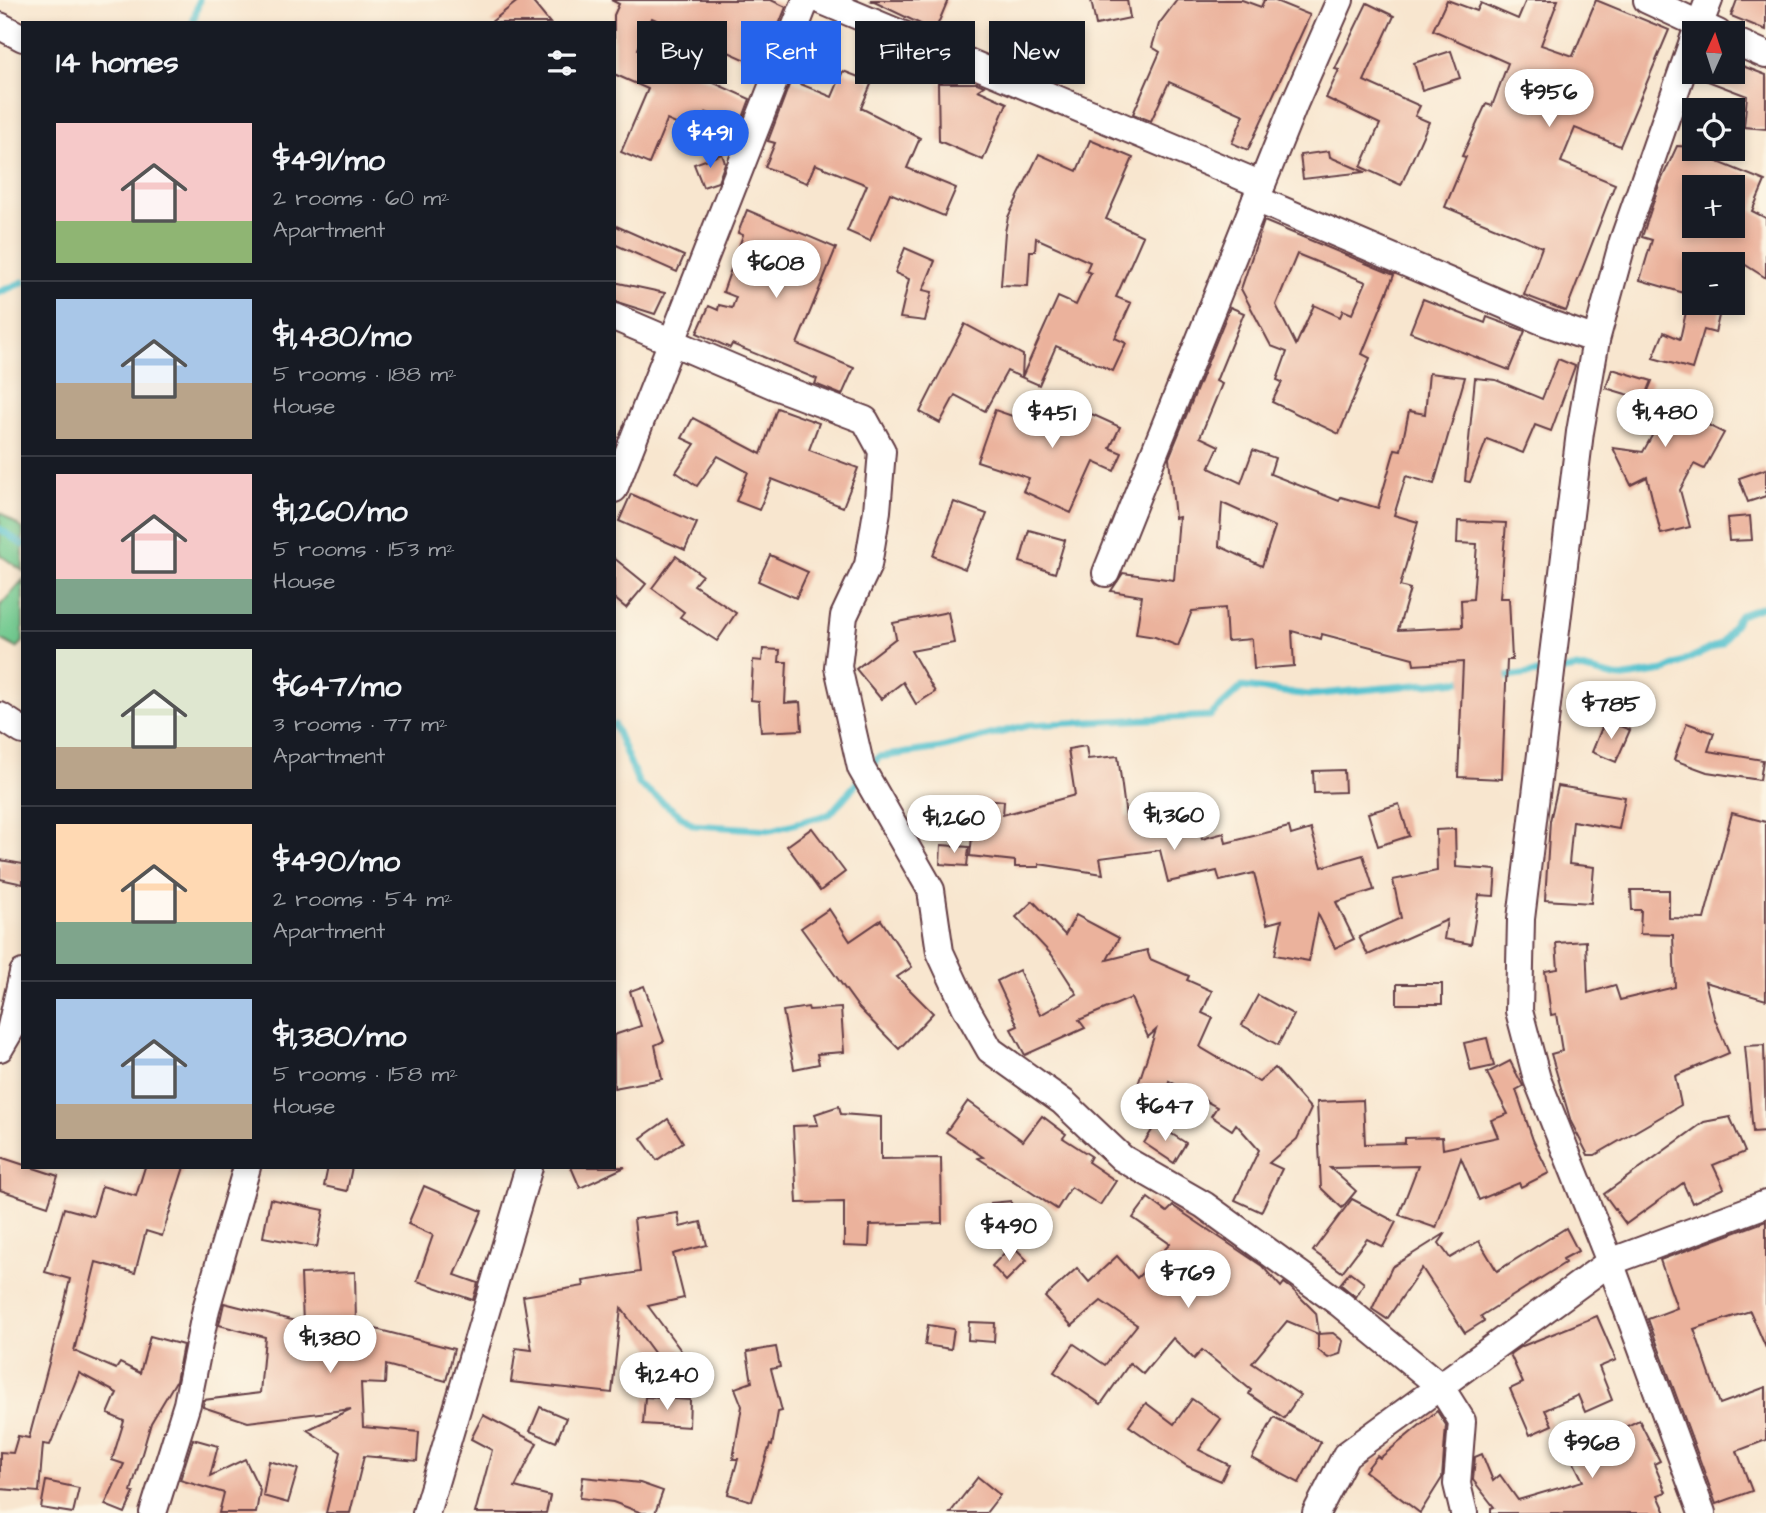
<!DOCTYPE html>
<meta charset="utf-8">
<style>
body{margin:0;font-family:"Architects Daughter",sans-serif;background:#20242c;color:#f1f3f6;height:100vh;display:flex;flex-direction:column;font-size:26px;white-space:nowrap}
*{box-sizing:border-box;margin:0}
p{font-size:23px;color:#9ea1a6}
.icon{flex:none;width:38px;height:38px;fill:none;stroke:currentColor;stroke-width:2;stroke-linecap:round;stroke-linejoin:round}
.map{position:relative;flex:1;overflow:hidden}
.panel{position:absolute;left:21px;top:21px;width:595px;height:1148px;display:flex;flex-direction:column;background:#171b24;border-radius:0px;box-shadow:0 4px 10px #0003}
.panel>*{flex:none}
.hud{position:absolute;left:637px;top:21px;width:665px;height:63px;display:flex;gap:14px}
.needle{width:46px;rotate:3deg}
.fabs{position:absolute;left:1682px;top:21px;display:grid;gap:14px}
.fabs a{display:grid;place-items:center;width:63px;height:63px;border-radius:0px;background:#171b24;box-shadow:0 4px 10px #0003;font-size:35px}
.price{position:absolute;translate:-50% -60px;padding:0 16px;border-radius:24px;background:#fff;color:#222;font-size:23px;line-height:46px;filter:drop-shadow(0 2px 4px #0008)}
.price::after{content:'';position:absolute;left:50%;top:42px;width:21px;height:16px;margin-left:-10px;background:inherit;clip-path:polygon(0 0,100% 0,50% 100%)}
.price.current{background:#2563eb;color:#fff}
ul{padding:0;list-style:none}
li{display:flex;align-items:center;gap:21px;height:175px;padding:0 35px}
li+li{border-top:2px solid #363941}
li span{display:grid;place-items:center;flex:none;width:196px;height:140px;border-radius:0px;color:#555}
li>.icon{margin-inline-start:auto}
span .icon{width:84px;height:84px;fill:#fffc;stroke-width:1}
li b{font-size:30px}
h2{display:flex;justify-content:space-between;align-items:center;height:84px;padding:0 35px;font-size:30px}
.chip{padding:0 24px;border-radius:0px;background:#171b24;box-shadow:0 4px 10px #0003;font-size:24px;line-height:63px}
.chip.current{background:#2563eb;color:#fff}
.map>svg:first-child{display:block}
.green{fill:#71c98f;stroke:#5e745d;stroke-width:2}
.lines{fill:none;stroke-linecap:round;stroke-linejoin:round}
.stream{stroke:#56c2cf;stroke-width:7}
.building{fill:#ebb29c;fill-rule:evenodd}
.street-casing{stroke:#643d44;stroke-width:30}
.street{stroke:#fff;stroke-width:26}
</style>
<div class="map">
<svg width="1766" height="1513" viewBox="0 0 1766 1513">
<rect width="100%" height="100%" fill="#fcf5e5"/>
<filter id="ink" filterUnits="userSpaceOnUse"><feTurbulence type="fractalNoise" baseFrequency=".0143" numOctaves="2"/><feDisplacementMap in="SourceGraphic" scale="14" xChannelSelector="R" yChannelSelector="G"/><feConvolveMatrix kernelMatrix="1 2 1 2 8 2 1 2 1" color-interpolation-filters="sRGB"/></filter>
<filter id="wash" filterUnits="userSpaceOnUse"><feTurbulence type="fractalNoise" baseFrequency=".00686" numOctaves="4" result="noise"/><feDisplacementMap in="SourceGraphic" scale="28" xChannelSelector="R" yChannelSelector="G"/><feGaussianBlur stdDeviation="1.57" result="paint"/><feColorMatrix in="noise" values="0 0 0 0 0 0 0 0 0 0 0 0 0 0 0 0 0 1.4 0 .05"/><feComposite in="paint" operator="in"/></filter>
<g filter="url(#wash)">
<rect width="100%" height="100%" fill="#f8e6cf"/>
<g class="green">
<polygon points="0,512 23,529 23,571 0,555"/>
<polygon points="23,580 23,642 17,648 0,639 0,606"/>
</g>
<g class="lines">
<g class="stream">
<polyline points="193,23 199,0"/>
<polyline points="0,292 23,282"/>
<polyline points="0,529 23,545"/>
<polyline points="1557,671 1577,668 1619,678 1664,671 1722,643 1740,615 1766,606"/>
<polyline points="1498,678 1546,672"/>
<polyline points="614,725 639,784 693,825 772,830 830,814 861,778"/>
<polyline points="869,769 879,757 941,748 1029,725 1210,716 1242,687 1309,695 1469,680"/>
</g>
</g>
<g id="blocks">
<g class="building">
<polygon points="519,0 531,0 550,23 490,23"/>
<polygon points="611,0 771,0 786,7 762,67 652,18 638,49 750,99 739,128 707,113 717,142 667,120 649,164 621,152 648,89 614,74 614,15 619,4"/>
<polygon points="870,0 948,0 935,31"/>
<polygon points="1091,0 1127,0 1130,18 1096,25"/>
<polygon points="1177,0 1242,0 1261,7 1264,0 1273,0 1310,15 1248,150 1232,143 1244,115 1169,82 1151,121 1133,114 1160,52 1152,47 1159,24"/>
<polygon points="1447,0 1477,11 1481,3 1518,19 1526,0 1558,0 1541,45 1573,56 1596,0 1669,30 1620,146 1575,128 1561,162 1615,184 1566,311 1524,295 1542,247 1445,207 1466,157 1462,156 1486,104 1492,106 1508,63 1433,30"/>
<polygon points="1737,0 1766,0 1766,30 1731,16"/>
<polygon points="1367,3 1394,16 1364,81 1420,106 1415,116 1429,122 1401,185 1361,167 1380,124 1326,98 1339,70 1335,69"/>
<polygon points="1025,26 1040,45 1014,64 998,46"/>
<polygon points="1451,51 1460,78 1422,90 1414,63"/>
<polygon points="1732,62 1766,75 1766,129 1744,127 1747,96 1697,77 1699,72 1732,72"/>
<polygon points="843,71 872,82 861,108 920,138 907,168 956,188 944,216 890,193 870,241 847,231 867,185 815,164 807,183 765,167 775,143 768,141 791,80 832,97"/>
<polygon points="938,83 977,83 984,86 978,90 1007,103 983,160 939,141"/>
<polygon points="1090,140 1133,158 1106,219 1143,236 1116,297 1131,303 1115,338 1126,343 1113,371 1056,346 1039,385 1007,371 985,411 955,395 940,423 920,412 965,324 1023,355 1022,377 1058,297 1076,305 1091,273 1086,271 1090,262 1036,238 1035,251 1030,251 1028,286 1001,285 1005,232 1008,217 1039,154 1077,171"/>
<path d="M1677,146l46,3 -5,13 47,19 -13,30 14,7v60l-22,-14h-50v32l-54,-16 12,-40 -10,-3 17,-52zM1703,180l18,7h11v39h-38v-39h5z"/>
<polygon points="1329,151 1330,157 1365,172 1303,179 1300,155"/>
<polygon points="722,154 725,163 718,182 703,187 694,164"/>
<polygon points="747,210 836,248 797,344 854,368 842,395 815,384 817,379 732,344 730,348 697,333 709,306 718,310 719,305 732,308 736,297 723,292 743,235 738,233"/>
<path d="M1264,221l130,54 -32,79 8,4 -31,76 -67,-32 10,-20 -5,-2 10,-28 -16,-6 -30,-57zM1297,254l69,28 -14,32 -9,-4 -3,7 -26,-12 -18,40 -20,-40z"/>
<polygon points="614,225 684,256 677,272 614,244"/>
<polygon points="905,248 935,261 923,290 932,292 925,321 900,318 909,279 895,273"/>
<polygon points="614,282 665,293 655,314 614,301"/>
<polygon points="1423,299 1485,323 1487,317 1525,331 1509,370 1410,332"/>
<polygon points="1688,303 1722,303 1715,333 1704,330 1692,369 1653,358 1664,332 1680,339"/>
<path d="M1230,307l14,6 -28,68 6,3 -22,53 19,9 -10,22 32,15 12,-33 22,8 -5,16 69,27 2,-4 37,11 17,-59 6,1 8,-39 16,3 4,-41 36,4 -31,107 -28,-8 -12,39 24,7 -18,64 10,3 -12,41 64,-3 -1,-27 12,-1 4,-55 -20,-1 1,-22 48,2 -6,75h9l3,62h-5l-5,119 -44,-2 5,-115 -49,3 -1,-7 -91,-24 -1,5 -29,-8 2,35 -40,3 -2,-30 -25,2 -2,-33 -33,3 -14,35 -23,-9 -19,-3 6,-38 -31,-5 12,-18 51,7 5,-63 -4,1 -6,-60zM1222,503l53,24 -13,39 -43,-20z"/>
<polygon points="1558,359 1575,366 1551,431 1535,425 1523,453 1487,439 1470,482 1465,481 1475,378 1496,380 1542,399"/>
<polygon points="1612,369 1652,381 1647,393 1688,414 1691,409 1711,420 1708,425 1724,433 1704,469 1694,464 1680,490 1690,527 1661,534 1647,477 1631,485 1613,448 1643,452 1659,423 1624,409 1629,395 1606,388"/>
<polygon points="1052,396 1120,427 1110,448 1122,453 1114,471 1094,462 1071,513 1023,491 1029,478 977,461 995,410 1038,425"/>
<polygon points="777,408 819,423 809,450 858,468 843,507 772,479 759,510 736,501 748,472 718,456 697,486 676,472 695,444 682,438 693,418 761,454"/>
<polygon points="1766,469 1766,496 1748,502 1739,478"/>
<polygon points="631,494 697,523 685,550 619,521"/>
<polygon points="954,502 987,514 965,569 933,556"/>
<polygon points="1750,516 1752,540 1729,541 1727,518"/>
<polygon points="1029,530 1065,540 1055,573 1020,562"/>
<polygon points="770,555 808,572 796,598 758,581"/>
<polygon points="676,556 702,575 694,585 736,613 717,641 680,617 684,612 652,588"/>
<polygon points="614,558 646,584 626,608 614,598"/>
<polygon points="948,612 954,643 911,651 935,692 916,704 903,682 881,699 856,669 896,638 893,623"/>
<polygon points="763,649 780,650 779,662 787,662 785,703 800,702 802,730 761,732 759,701 751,700 753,660 762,661"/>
<polygon points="1605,720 1630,730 1616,762 1592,752"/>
<polygon points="1687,723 1714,733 1708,751 1763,760 1760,780 1707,772 1674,760"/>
<polygon points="1086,746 1088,759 1118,756 1126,817 1145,815 1147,827 1196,815 1202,839 1224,833 1226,843 1289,827 1291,835 1311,829 1322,867 1363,855 1374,890 1336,902 1354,939 1335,948 1318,914 1309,961 1275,955 1282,920 1267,924 1254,873 1220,881 1217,871 1168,882 1160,850 1100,858 1103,874 1039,864 1039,867 1015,867 1015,861 970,856 976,798 1004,801 1003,815 1075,795 1068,749"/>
<polygon points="1344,770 1345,792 1314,793 1313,771"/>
<polygon points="1558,786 1625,797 1619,829 1573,821 1569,864 1594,867 1591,903 1545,900 1550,821"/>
<polygon points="1399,804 1409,836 1378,846 1368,813"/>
<polygon points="1732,813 1766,822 1766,1000 1705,982 1714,1017 1729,1053 1675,1076 1681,1105 1595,1155 1588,1155 1571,1122 1551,1054 1562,1051 1556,1014 1551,1015 1545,971 1558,969 1556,943 1586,941 1588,993 1615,985 1620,1000 1675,987 1673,935 1640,934 1641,910 1632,910 1631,890 1669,890 1669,918 1704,919"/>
<polygon points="812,828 845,872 820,891 787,846"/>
<polygon points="1455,829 1456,867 1496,870 1494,896 1479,895 1471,944 1444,939 1447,920 1368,955 1359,937 1401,918 1393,880 1437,871 1436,830"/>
<polygon points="941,845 969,847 967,866 940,864"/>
<polygon points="0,860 23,864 23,884 0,879"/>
<polygon points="1033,901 1065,935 1076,915 1119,938 1107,960 1147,950 1150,959 1189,976 1187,980 1212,991 1202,1013 1213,1018 1200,1047 1259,1082 1275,1068 1311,1109 1297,1139 1269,1163 1282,1169 1261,1212 1235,1200 1259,1150 1236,1124 1232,1130 1211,1116 1217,1107 1169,1081 1158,1115 1131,1106 1156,1030 1148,1037 1131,998 1079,1020 1085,1028 1025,1055 1011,1029 1018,1026 997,981 1019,970 1040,1015 1077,994 1052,955 1016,917"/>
<polygon points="829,909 850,941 881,920 912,967 897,977 933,1013 899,1049 859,1008 801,928"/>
<rect x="1397" y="984" width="45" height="20"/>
<polygon points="644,986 664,1041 655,1045 662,1079 614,1088 614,1035 641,1026 630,991"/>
<polygon points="1258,995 1294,1015 1278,1045 1242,1025"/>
<polygon points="808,1007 809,1010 841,1008 844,1052 817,1054 819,1064 794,1069 783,1011"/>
<polygon points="1487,1038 1494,1066 1471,1071 1464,1043"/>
<polygon points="1764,1045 1766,1131 1753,1132 1745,1046"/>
<polygon points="1510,1061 1523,1086 1516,1090 1533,1140 1549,1173 1521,1187 1519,1183 1479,1200 1461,1158 1436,1228 1399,1215 1418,1166 1330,1168 1356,1191 1342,1208 1321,1188 1317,1102 1363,1100 1365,1144 1405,1143 1405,1138 1442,1137 1443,1149 1498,1137 1491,1120 1508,1114 1487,1073"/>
<polygon points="968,1101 1023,1141 1042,1116 1066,1134 1063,1138 1091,1156 1088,1162 1116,1181 1100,1205 1071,1187 1057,1209 978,1158 983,1157 946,1132"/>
<polygon points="839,1106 841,1114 881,1117 881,1159 941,1158 942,1223 870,1225 869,1247 844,1246 844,1202 797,1203 793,1126 818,1125 815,1114"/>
<polygon points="1730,1117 1745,1152 1713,1165 1724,1188 1692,1203 1683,1183 1626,1224 1604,1194 1704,1122"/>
<polygon points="668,1119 683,1142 657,1160 641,1138"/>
<polygon points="1156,1124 1186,1143 1174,1163 1144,1143"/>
<polygon points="0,1157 58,1176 48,1206 0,1190"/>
<polygon points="145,1167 184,1167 162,1236 146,1231 135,1273 96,1262 74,1351 116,1369 120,1363 140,1373 150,1336 183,1345 176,1381 151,1423 131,1491 134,1493 125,1513 105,1505 124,1464 112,1460 124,1421 108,1414 117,1393 79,1373 50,1445 43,1444 39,1492 0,1489 0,1452 13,1453 18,1436 29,1438 63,1310 70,1279 45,1272 64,1208 93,1216 102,1186 136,1196"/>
<polygon points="328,1167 352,1167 347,1191 324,1186"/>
<polygon points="571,1167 625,1167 580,1188"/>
<polygon points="424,1186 482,1211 455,1275 478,1283 473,1300 417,1281 433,1235 408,1224"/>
<polygon points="1148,1198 1167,1212 1173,1206 1262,1266 1281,1287 1284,1283 1291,1288 1316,1313 1319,1334 1333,1333 1343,1341 1340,1354 1328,1358 1318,1350 1318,1334 1287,1321 1252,1363 1300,1395 1284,1418 1249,1394 1251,1390 1202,1350 1194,1359 1173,1338 1143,1374 1130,1363 1101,1404 1054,1372 1074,1344 1105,1365 1137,1325 1101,1301 1072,1326 1045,1297 1077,1268 1089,1282 1117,1256 1137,1278 1170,1244 1133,1218"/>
<polygon points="270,1199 324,1210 317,1247 263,1237"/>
<polygon points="1352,1199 1396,1222 1383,1247 1367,1239 1342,1272 1313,1251"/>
<polygon points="1011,1201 1014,1224 994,1227 991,1203"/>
<polygon points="678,1213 680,1227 701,1222 707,1245 673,1254 684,1298 648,1306 691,1364 672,1377 621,1308 612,1393 511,1382 516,1348 532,1350 523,1296 584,1286 583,1281 640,1272 634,1219"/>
<polygon points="1766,1221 1766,1348 1750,1311 1694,1329 1720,1404 1766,1387 1766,1440 1737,1451 1752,1491 1716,1504 1648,1319 1677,1308 1660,1260"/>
<polygon points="1566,1228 1578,1251 1563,1259 1565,1263 1481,1316 1484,1321 1465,1333 1422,1268 1387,1319 1372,1309 1392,1267 1446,1233 1439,1243 1450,1258 1479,1241 1497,1271"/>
<polygon points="1012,1245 1027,1260 1006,1281 992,1266"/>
<polygon points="355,1272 356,1324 454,1349 446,1381 386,1365 385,1384 361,1383 363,1427 419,1432 417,1461 364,1456 350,1513 326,1513 341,1452 307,1430 351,1409 248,1422 203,1407 204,1400 260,1393 265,1337 219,1325 224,1303 303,1323 301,1274"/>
<polygon points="1350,1272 1364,1283 1356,1297 1340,1284"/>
<polygon points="1597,1316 1616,1360 1599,1367 1612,1400 1585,1412 1578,1395 1545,1410 1552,1425 1530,1435 1510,1389 1523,1383 1510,1354 1520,1347"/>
<polygon points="969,1322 995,1323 994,1342 968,1340"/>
<polygon points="928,1325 954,1329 951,1349 925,1345"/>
<polygon points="776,1347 780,1367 771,1369 782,1411 778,1412 772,1446 770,1445 752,1501 728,1494 738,1459 733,1459 742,1406 735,1388 752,1382 747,1352"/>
<polygon points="645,1397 690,1400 689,1427 643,1424"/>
<polygon points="1192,1399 1221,1419 1199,1450 1229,1465 1221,1481 1187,1466 1129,1426 1146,1403 1174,1424"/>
<polygon points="540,1407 566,1418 556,1442 530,1431"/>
<polygon points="1437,1411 1446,1425 1442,1478 1420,1513 1365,1471 1377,1456 1380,1458"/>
<polygon points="483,1415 537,1443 515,1487 550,1496 546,1513 475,1513 492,1450 471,1439"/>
<polygon points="1274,1417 1321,1442 1299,1483 1252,1458"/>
<polygon points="1639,1420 1660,1461 1654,1464 1666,1492 1658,1495 1666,1513 1491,1513 1491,1508 1494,1507 1473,1480 1475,1457 1482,1454 1493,1481 1500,1475 1518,1500 1583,1481 1570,1455"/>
<polygon points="193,1439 218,1446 210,1476 245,1459 260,1490 256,1513 219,1513 224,1493 180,1480"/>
<polygon points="269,1461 298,1469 288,1503 263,1496"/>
<polygon points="583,1477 640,1483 663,1491 655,1513 642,1513 613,1502 580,1498"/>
<polygon points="978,1477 1000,1495 986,1513 950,1513"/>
<polygon points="46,1481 79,1488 73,1513 41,1508"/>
</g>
</g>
</g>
<g filter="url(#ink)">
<use href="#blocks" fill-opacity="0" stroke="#643d44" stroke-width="2"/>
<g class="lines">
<g class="street-casing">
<g id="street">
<polyline points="820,0 1262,185"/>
<polyline points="1647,0 1718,33"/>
<polyline points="0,26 23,38"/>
<polyline points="1696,33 1709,0"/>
<polyline points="1694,38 1623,241 1596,340 1580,432 1521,919 1519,1011 1537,1079 1610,1262 1702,1513"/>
<polyline points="1732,40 1766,55"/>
<polyline points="1256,199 1542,321 1596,340"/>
<polyline points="614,317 775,386 865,420 882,451 877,511 868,565 844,616 838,667 861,768 931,890 940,952 965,1006 990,1050 1063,1102 1122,1158 1204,1205 1339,1303 1440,1386 1462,1421 1457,1484 1464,1513"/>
<polyline points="614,489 806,0"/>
<polyline points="1106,573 1295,102 1340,0"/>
<polyline points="0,716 23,731"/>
<polyline points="0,1048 10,1031 23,973"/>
<polyline points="153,1513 187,1404 206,1309 247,1167"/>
<polyline points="426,1513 529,1167"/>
<polyline points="1316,1513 1346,1455 1610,1262 1766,1204"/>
</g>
</g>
<use href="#street" class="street"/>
</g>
</g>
</svg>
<div class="fabs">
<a><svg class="needle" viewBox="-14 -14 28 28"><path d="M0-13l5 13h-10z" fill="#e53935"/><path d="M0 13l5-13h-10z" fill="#9ea1a6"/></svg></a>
<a><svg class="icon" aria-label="locate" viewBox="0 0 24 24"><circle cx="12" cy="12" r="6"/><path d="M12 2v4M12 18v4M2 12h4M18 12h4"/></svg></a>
<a>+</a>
<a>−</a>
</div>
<b class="price" style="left:1549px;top:129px">$956</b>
<b class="price current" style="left:710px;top:170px">$491</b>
<b class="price" style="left:776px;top:300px">$608</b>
<b class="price" style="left:1665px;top:449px">$1,480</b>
<b class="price" style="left:1052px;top:450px">$451</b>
<b class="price" style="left:1611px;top:741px">$785</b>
<b class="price" style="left:1174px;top:852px">$1,360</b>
<b class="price" style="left:954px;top:855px">$1,260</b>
<b class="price" style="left:1165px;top:1143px">$647</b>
<b class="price" style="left:1009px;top:1263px">$490</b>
<b class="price" style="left:1188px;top:1310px">$769</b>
<b class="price" style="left:330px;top:1375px">$1,380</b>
<b class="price" style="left:667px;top:1412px">$1,240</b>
<b class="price" style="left:1592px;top:1480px">$968</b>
<div class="hud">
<a class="chip">Buy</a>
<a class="chip current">Rent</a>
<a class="chip">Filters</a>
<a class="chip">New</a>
</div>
<section class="panel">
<h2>14 homes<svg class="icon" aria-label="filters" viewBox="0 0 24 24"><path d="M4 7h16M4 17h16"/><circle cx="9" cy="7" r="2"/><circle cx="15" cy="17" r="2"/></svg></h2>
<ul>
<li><span style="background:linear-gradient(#f6c9c9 70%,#8fb573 0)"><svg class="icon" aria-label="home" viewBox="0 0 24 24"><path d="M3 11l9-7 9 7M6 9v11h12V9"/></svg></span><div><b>$491/mo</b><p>2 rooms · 60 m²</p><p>Apartment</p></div></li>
<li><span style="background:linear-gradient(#a9c7e8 60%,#b9a48a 0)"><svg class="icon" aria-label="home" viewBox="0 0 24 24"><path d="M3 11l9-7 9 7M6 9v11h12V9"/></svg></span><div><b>$1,480/mo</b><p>5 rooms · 188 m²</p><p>House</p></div></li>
<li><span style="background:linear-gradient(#f6c9c9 75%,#7fa58c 0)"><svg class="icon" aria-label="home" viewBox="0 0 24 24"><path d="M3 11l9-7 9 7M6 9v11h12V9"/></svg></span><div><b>$1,260/mo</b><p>5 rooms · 153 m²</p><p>House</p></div></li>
<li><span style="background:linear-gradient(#dfe7d0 70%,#b9a48a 0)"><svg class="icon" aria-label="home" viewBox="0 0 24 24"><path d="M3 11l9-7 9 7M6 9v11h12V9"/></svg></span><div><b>$647/mo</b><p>3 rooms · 77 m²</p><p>Apartment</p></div></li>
<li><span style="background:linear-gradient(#ffd9b3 70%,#7fa58c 0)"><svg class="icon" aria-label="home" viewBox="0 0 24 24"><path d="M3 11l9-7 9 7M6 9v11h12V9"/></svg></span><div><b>$490/mo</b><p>2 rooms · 54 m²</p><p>Apartment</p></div></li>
<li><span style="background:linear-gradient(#a9c7e8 75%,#b9a48a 0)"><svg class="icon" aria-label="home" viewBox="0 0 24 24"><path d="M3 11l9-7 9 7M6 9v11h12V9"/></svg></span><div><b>$1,380/mo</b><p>5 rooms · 158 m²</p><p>House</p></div></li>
</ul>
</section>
</div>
